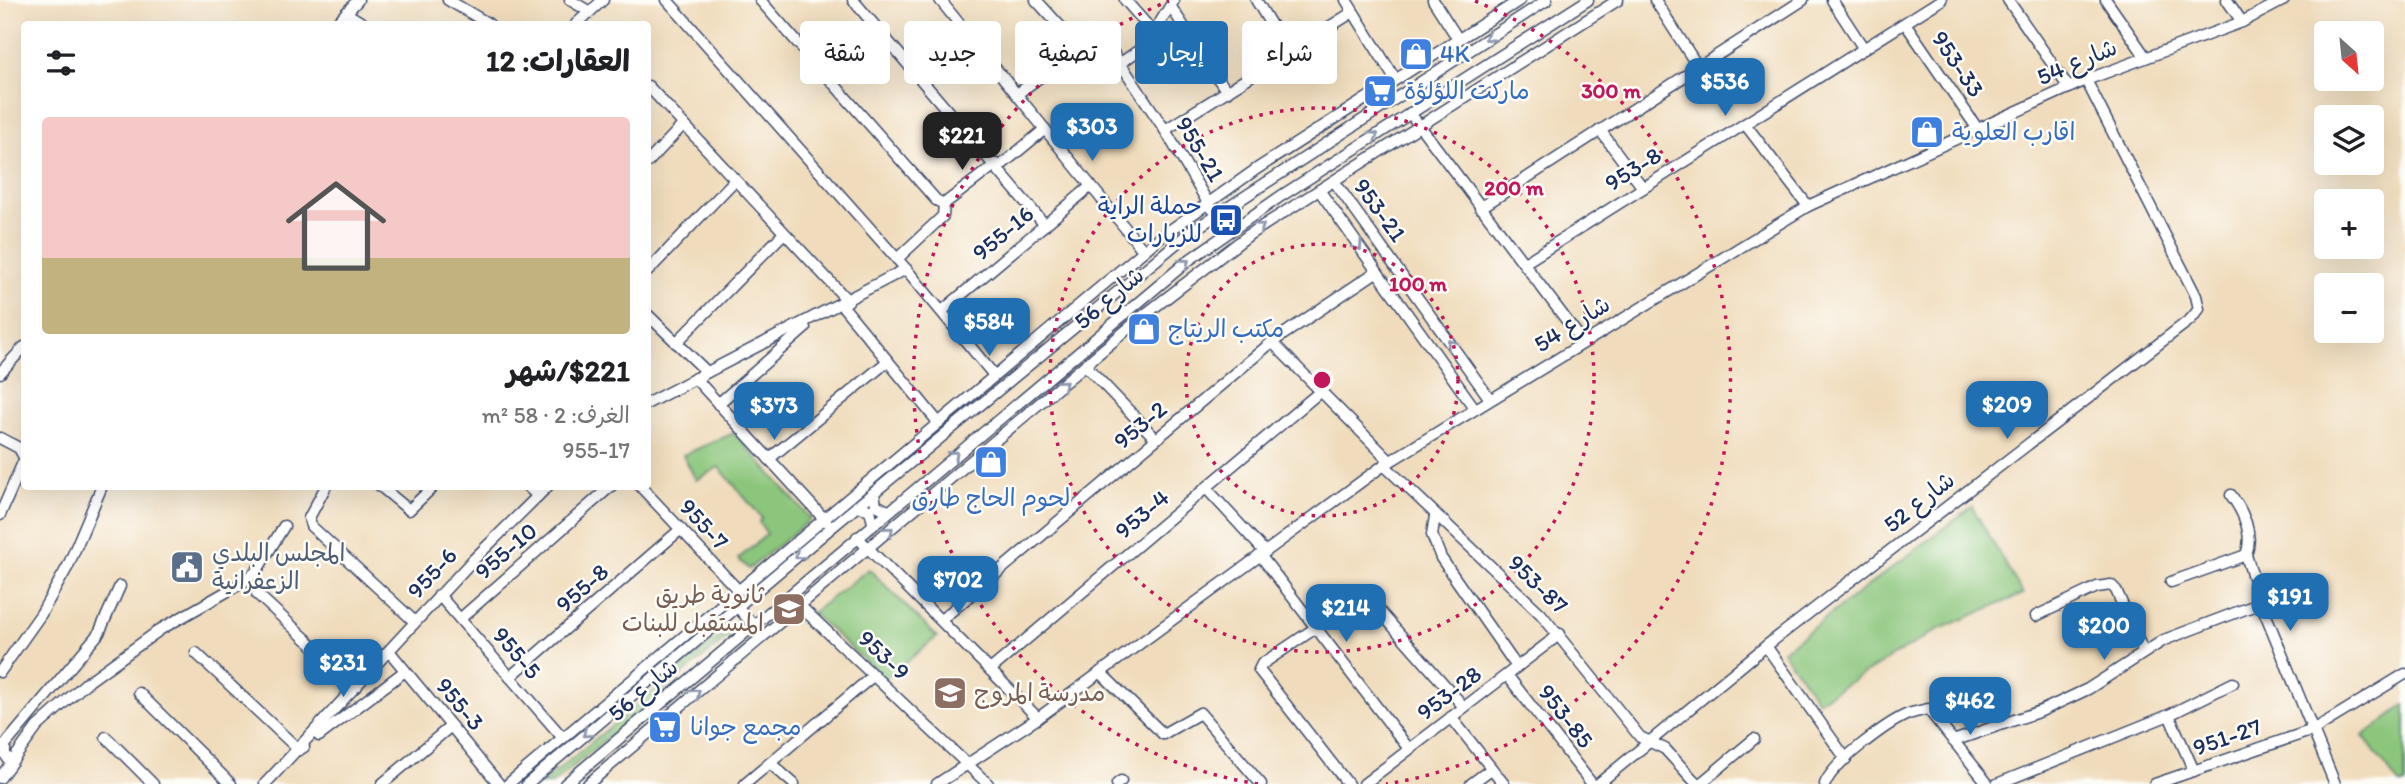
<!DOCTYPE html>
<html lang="ar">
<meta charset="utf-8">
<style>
body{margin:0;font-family:Itim,"Playpen Sans Arabic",sans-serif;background:#f6f6f6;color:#202124;direction:rtl;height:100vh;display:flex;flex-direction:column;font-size:26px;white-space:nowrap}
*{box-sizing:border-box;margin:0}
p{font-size:23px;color:#757577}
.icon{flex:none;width:38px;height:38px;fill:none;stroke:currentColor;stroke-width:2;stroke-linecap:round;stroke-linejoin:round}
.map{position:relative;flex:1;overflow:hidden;direction:ltr}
.drawer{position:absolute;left:21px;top:21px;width:630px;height:469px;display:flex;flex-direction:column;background:#fff;border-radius:7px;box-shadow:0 7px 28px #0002;direction:rtl}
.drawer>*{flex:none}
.hud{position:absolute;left:672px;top:21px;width:665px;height:63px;direction:rtl;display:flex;gap:14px}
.needle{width:46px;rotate:153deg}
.fabs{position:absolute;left:2314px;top:21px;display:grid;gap:14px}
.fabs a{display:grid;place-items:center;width:70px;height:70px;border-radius:7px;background:#fff;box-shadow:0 7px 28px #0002;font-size:35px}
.price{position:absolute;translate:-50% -60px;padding:0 16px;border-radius:14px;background:#1f6fb2;color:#fff;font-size:23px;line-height:46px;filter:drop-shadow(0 2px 4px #0008)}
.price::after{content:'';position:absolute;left:50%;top:42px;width:21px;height:16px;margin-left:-10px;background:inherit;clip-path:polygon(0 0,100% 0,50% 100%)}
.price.current{background:#222;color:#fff}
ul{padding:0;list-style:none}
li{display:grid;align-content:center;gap:14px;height:371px;padding:0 21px}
li span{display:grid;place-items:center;height:217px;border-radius:7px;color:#555}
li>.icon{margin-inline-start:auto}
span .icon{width:126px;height:126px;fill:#fffc;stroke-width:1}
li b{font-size:30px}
h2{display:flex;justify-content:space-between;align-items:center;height:84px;padding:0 21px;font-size:30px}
.chip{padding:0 24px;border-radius:7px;background:#fff;box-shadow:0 7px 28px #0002;font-size:24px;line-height:63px}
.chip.current{background:#1f6fb2;color:#fff}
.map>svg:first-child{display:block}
.green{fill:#8bc67b;stroke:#537a6c;stroke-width:2}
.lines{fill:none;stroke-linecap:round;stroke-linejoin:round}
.minor-casing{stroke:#3b496c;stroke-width:13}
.minor{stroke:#fff;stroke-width:10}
.oneway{stroke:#8d97ae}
.ring{fill:none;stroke:#c2185b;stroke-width:3.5;stroke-dasharray:3.5 7}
.labels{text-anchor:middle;stroke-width:5;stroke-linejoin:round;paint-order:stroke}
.shop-label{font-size:24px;fill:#366cbe;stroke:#fdfcf7;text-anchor:start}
.street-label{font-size:24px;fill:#1b2f5e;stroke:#fdfcf7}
.transit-label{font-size:24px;fill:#164399;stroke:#fdfcf7;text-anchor:end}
.service-label{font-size:24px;fill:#4e5e75;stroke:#fdfcf7;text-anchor:start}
.education-label{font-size:24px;fill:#785e54;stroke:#fdfcf7;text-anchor:end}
.centre{fill:#c2185b;stroke:#fdfcf7;stroke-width:3.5}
.ring-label{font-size:21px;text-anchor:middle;font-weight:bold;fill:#c2185b;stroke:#fdfcf7;stroke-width:5;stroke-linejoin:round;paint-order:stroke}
</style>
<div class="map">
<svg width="2405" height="784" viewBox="0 0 2405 784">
<rect width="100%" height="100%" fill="#fdfcf7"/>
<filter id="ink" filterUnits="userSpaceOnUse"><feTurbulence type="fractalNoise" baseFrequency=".0143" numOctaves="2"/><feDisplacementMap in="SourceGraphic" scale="14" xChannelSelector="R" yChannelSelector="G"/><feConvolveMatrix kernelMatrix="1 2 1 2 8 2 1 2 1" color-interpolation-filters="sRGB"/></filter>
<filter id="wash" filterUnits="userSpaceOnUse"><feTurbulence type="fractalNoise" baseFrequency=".00686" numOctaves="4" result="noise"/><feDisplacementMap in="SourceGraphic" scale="28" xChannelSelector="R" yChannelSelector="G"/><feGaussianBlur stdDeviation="1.57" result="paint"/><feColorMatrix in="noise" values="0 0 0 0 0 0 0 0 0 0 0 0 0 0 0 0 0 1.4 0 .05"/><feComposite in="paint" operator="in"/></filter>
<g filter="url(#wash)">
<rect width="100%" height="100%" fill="#f0dcbc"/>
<g class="green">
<polygon points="734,433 811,519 749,569 738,559 767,534 759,522 762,518 719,467 696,480 683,455"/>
<polygon points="1972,507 2023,594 1937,630 1818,701 1782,651"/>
<polygon points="869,569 937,637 885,679 812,613"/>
<polygon points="741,619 736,630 552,784 541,784"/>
<polygon points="2405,705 2405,784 2399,784 2363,736"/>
</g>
</g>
<g filter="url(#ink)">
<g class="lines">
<g class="minor-casing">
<g id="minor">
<polyline points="448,0 489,24"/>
<polyline points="570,0 590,12"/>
<polyline points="667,0 906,269 993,374"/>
<polyline points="760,0 936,200 944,204"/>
<polyline points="853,0 1045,225"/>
<polyline points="940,0 1143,250"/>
<polyline points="1036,0 1079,47"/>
<polyline points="1125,0 1155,34"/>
<polyline points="1256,0 1288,53"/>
<polyline points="1346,0 1395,79"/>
<polyline points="1433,0 1458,39"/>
<polyline points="1655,0 1698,67"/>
<polyline points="1832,0 1864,49"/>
<polyline points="2008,0 2069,88"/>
<polyline points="2106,0 2145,56"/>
<polyline points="2227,0 2242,22"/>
<polyline points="1171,7 1227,92"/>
<polyline points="346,13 364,24"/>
<polyline points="1905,23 1977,128"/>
<polyline points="336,24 358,0"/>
<polyline points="576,24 603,0"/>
<polyline points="1122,62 1146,45 1174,0"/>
<polyline points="648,86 848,301"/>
<polyline points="1017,94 1100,33 1165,130 1211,208"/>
<polyline points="1410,113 1583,342"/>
<polyline points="1745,124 1808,206"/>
<polyline points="1165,130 1353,12"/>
<polyline points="1600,130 1643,188"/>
<polyline points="648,162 683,125"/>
<polyline points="999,167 1045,129"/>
<polyline points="1334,181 1490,399"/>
<polyline points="1319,190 1475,409"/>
<polyline points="944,204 996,164"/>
<polyline points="1480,208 1803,0"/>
<polyline points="897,259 943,216 944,204"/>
<polyline points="1526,262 1941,0"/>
<polyline points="648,271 735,180"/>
<polyline points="841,304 938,422"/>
<polyline points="942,311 1091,186"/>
<polyline points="648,315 707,372"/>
<polyline points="1272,342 1390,461"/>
<polyline points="676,343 784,233"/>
<polyline points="1086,366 1156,439"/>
<polyline points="0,373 24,347"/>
<polyline points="695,378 826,521"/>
<polyline points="648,403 906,269"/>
<polyline points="718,404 805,328"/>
<polyline points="0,438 19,448 24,457"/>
<polyline points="769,459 888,361"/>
<polyline points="1384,465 1541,614 1640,737 1665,749 1697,784"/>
<polyline points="326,486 309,518 311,526 415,622"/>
<polyline points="380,486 409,510 434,486"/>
<polyline points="527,486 538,496"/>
<polyline points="640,486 738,590"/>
<polyline points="1206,488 1265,552"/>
<polyline points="874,493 876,505 888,511"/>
<path d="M2231,495c13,18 23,39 15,60l15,48 74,181"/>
<polyline points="857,506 870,510 873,523"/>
<polyline points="0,515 24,460"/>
<polyline points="1435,516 1432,535 1441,558 1517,667"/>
<polyline points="857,537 1038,718"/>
<polyline points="1260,555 1409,749"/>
<polyline points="2171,582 2246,555"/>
<polyline points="257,594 357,686"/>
<polyline points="439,595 563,738"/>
<polyline points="1368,598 1464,707"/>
<polyline points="737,606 753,625"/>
<polyline points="800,606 988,784"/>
<polyline points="2036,616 2097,587 2111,585 2116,590 2143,651"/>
<polyline points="460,619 611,486"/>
<polyline points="941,620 1272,342 1376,272"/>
<polyline points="1314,629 1262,664 1259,670 1348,784"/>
<polyline points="1766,646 1846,759"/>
<polyline points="389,651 499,784"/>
<polyline points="196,653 299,750 304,747"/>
<polyline points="990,670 1322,390"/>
<polyline points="0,672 41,614 68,566 102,486"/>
<polyline points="1100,672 1163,734 1200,713 1261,784"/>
<polyline points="1507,675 1592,784"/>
<polyline points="510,677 681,529"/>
<polyline points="139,693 231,784"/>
<polyline points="2169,715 2194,771"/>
<polyline points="1451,717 1504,784"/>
<polyline points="319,736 405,671"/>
<polyline points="106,737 153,784"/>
<polyline points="1953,741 2041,711 2088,689 2164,640 2261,603"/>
<polyline points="10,762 5,754 5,745 99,633 120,586"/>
<polyline points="770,763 794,784"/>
<polyline points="0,778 37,727 85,684 161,629 242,583 256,572 284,526"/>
<polyline points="265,784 472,561 548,486"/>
<polyline points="382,784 451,726"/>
<polyline points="508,784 1159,238 1258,168 1520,0"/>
<polyline points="527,784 832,527 1189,233 1547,0"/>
<polyline points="565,784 1189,260 1281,196 1588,0"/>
<polyline points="588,784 1143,316 1250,234 1618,0"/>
<polyline points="745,784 874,675"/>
<polyline points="937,784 1038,718 1384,465 1808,206 2086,80 2242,22 2284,0"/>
<polyline points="1117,784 1121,781"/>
<polyline points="1364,784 1560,634"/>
<polyline points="1471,784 1491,769"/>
<polyline points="1598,784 1766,646 2191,319 2199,309 2196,296 2086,80"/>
<polyline points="1700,784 1754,739"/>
<path d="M1825,784c8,-21 61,-60 81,-69 7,-3 15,-4 22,-6l60,75"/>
<polyline points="1997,784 2169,715 2233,683"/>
<polyline points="2155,784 2313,730 2405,674"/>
</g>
</g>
<use href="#minor" class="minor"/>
</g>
<defs><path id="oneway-chevron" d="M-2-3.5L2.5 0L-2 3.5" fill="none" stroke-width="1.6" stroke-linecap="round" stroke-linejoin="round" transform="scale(1.75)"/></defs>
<g class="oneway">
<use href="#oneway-chevron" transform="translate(1489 37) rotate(147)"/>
<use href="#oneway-chevron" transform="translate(1374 136) rotate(-32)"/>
<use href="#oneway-chevron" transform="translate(1260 227) rotate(-33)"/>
<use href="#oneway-chevron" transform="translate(1358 246) rotate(55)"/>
<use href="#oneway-chevron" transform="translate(1185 263) rotate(-38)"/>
<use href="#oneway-chevron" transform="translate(1451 344) rotate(-126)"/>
<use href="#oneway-chevron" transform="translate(1063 384) rotate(-40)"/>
<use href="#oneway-chevron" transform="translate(954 455) rotate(-40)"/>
<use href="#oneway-chevron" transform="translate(889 531) rotate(-40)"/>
<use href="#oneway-chevron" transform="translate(799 555) rotate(140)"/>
<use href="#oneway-chevron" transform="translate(696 693) rotate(-40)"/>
<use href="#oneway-chevron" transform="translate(587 733) rotate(140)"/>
</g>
</g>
<g class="ring">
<circle cx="1322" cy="380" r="136"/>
<circle cx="1322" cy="380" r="272"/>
<path d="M1258 784A409 409 0 0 1 1169 1M1475 1A409 409 0 0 1 1386 784"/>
</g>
<defs>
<g id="shop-square" transform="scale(1.75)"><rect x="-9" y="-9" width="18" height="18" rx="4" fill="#3f7fe0" stroke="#fdfcf7"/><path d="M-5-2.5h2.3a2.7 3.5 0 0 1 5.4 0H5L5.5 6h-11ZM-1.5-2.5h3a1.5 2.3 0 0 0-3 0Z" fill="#fff"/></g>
<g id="supermarket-square" transform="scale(1.75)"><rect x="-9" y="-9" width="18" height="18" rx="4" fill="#3f7fe0" stroke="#fdfcf7"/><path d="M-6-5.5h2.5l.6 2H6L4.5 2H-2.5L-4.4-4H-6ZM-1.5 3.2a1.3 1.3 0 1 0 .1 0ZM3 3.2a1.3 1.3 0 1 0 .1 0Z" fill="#fff"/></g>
<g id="bus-square" transform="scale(1.75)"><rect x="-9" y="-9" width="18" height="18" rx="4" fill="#1a4fb4" stroke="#fdfcf7"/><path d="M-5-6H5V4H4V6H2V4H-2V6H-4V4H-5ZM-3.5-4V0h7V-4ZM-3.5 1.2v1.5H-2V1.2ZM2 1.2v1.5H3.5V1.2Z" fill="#fff"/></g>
<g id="civic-square" transform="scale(1.75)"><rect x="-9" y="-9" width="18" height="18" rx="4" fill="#5c6f8a" stroke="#fdfcf7"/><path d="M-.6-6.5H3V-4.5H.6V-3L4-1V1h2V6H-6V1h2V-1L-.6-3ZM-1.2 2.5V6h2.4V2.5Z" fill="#fff"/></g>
<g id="school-square" transform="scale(1.75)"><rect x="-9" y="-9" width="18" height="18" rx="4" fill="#8d6e63" stroke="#fdfcf7"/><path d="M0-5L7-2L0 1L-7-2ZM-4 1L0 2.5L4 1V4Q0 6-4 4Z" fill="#fff"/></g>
</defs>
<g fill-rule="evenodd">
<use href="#shop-square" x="1416" y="54"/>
<use href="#supermarket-square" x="1380" y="91"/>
<use href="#shop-square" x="1927" y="132"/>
<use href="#bus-square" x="1226" y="220"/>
<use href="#shop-square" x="1144" y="329"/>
<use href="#shop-square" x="991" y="462"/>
<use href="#civic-square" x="187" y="567"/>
<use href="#school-square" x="789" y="609"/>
<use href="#school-square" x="950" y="693"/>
<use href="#supermarket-square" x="665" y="727"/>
</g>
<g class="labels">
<g class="shop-label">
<text x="1440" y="62">4K</text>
<text x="1404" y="99">ماركت اللؤلؤة</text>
<text x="1952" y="140">اقارب العلوية</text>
<text x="1168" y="337">مكتب الريتاج</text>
<text x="991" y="506" text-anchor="middle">لحوم الحاج طارق</text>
<text x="690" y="735">مجمع جوانا</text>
</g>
<g class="street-label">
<text transform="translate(2077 62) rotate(-23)" y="8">شارع 54</text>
<text transform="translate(1958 64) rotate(56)" y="8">953-33</text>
<text transform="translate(1200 149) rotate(59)" y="8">955-21</text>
<text transform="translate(1633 169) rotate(-32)" y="8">953-8</text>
<text transform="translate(1380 210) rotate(54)" y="8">953-21</text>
<text transform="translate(1003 233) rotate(-40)" y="8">955-16</text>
<text transform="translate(1109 298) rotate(-40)" y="8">شارع 56</text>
<text transform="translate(1572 324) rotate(-32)" y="8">شارع 54</text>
<text transform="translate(1140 425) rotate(-40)" y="8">953-2</text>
<text transform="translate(1919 502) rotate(-38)" y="8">شارع 52</text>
<text transform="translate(1142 514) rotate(-40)" y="8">953-4</text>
<text transform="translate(704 524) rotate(47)" y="8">955-7</text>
<text transform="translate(506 551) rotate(-41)" y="8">955-10</text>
<text transform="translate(432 573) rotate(-47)" y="8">955-6</text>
<text transform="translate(1538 584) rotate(44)" y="8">953-87</text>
<text transform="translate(582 588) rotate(-41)" y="8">955-8</text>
<text transform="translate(517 653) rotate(49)" y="8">955-5</text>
<text transform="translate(884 655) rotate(43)" y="8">953-9</text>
<text transform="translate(643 690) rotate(-40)" y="8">شارع 56</text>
<text transform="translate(1449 693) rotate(-37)" y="8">953-28</text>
<text transform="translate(460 704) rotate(50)" y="8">955-3</text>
<text transform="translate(1566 716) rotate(52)" y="8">953-85</text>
<text transform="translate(2227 737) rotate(-19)" y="8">951-27</text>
</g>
<g class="transit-label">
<text x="1202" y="214">حملة الراية<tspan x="1202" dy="28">للزيارات</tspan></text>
</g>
<g class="service-label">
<text x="212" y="561">المجلس البلدي<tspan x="212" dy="28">الزعفرانية</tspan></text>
</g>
<g class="education-label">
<text x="764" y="603">ثانوية طريق<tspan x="764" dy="28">المستقبل للبنات</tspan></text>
<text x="974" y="701" text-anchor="start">مدرسة المروج</text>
</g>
</g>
<circle cx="1322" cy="380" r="10" class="centre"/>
<g class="ring-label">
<text x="1611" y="98">300 m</text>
<text x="1514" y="195">200 m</text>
<text x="1418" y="291">100 m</text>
</g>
</svg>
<div class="fabs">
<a><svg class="needle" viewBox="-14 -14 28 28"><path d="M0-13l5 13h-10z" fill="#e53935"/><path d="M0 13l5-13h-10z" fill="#757577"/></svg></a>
<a><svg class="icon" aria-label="layers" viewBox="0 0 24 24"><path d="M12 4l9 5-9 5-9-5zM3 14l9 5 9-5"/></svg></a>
<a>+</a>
<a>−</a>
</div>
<b class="price" style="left:1725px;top:118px">$536</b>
<b class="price" style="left:1092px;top:163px">$303</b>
<b class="price current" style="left:962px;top:172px">$221</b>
<b class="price" style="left:989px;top:358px">$584</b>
<b class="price" style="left:2007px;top:441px">$209</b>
<b class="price" style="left:774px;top:442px">$373</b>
<b class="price" style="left:958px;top:616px">$702</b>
<b class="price" style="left:2290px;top:633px">$191</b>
<b class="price" style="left:1346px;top:644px">$214</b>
<b class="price" style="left:2104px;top:662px">$200</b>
<b class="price" style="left:343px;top:699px">$231</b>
<b class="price" style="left:1970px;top:737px">$462</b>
<div class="hud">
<a class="chip">شراء</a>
<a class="chip current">إيجار</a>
<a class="chip">تصفية</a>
<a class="chip">جديد</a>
<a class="chip">شقة</a>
</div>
<section class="drawer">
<h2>العقارات: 12<svg class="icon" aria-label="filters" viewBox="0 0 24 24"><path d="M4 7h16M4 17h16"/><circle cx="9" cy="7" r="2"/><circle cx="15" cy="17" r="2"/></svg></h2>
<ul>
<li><span style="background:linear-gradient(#f6c9c9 65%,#c2b280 0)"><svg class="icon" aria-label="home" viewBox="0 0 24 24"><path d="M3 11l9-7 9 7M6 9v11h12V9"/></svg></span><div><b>$221/شهر</b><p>الغرف: 2 · 58 m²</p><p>955-17</p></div></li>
</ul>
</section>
</div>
